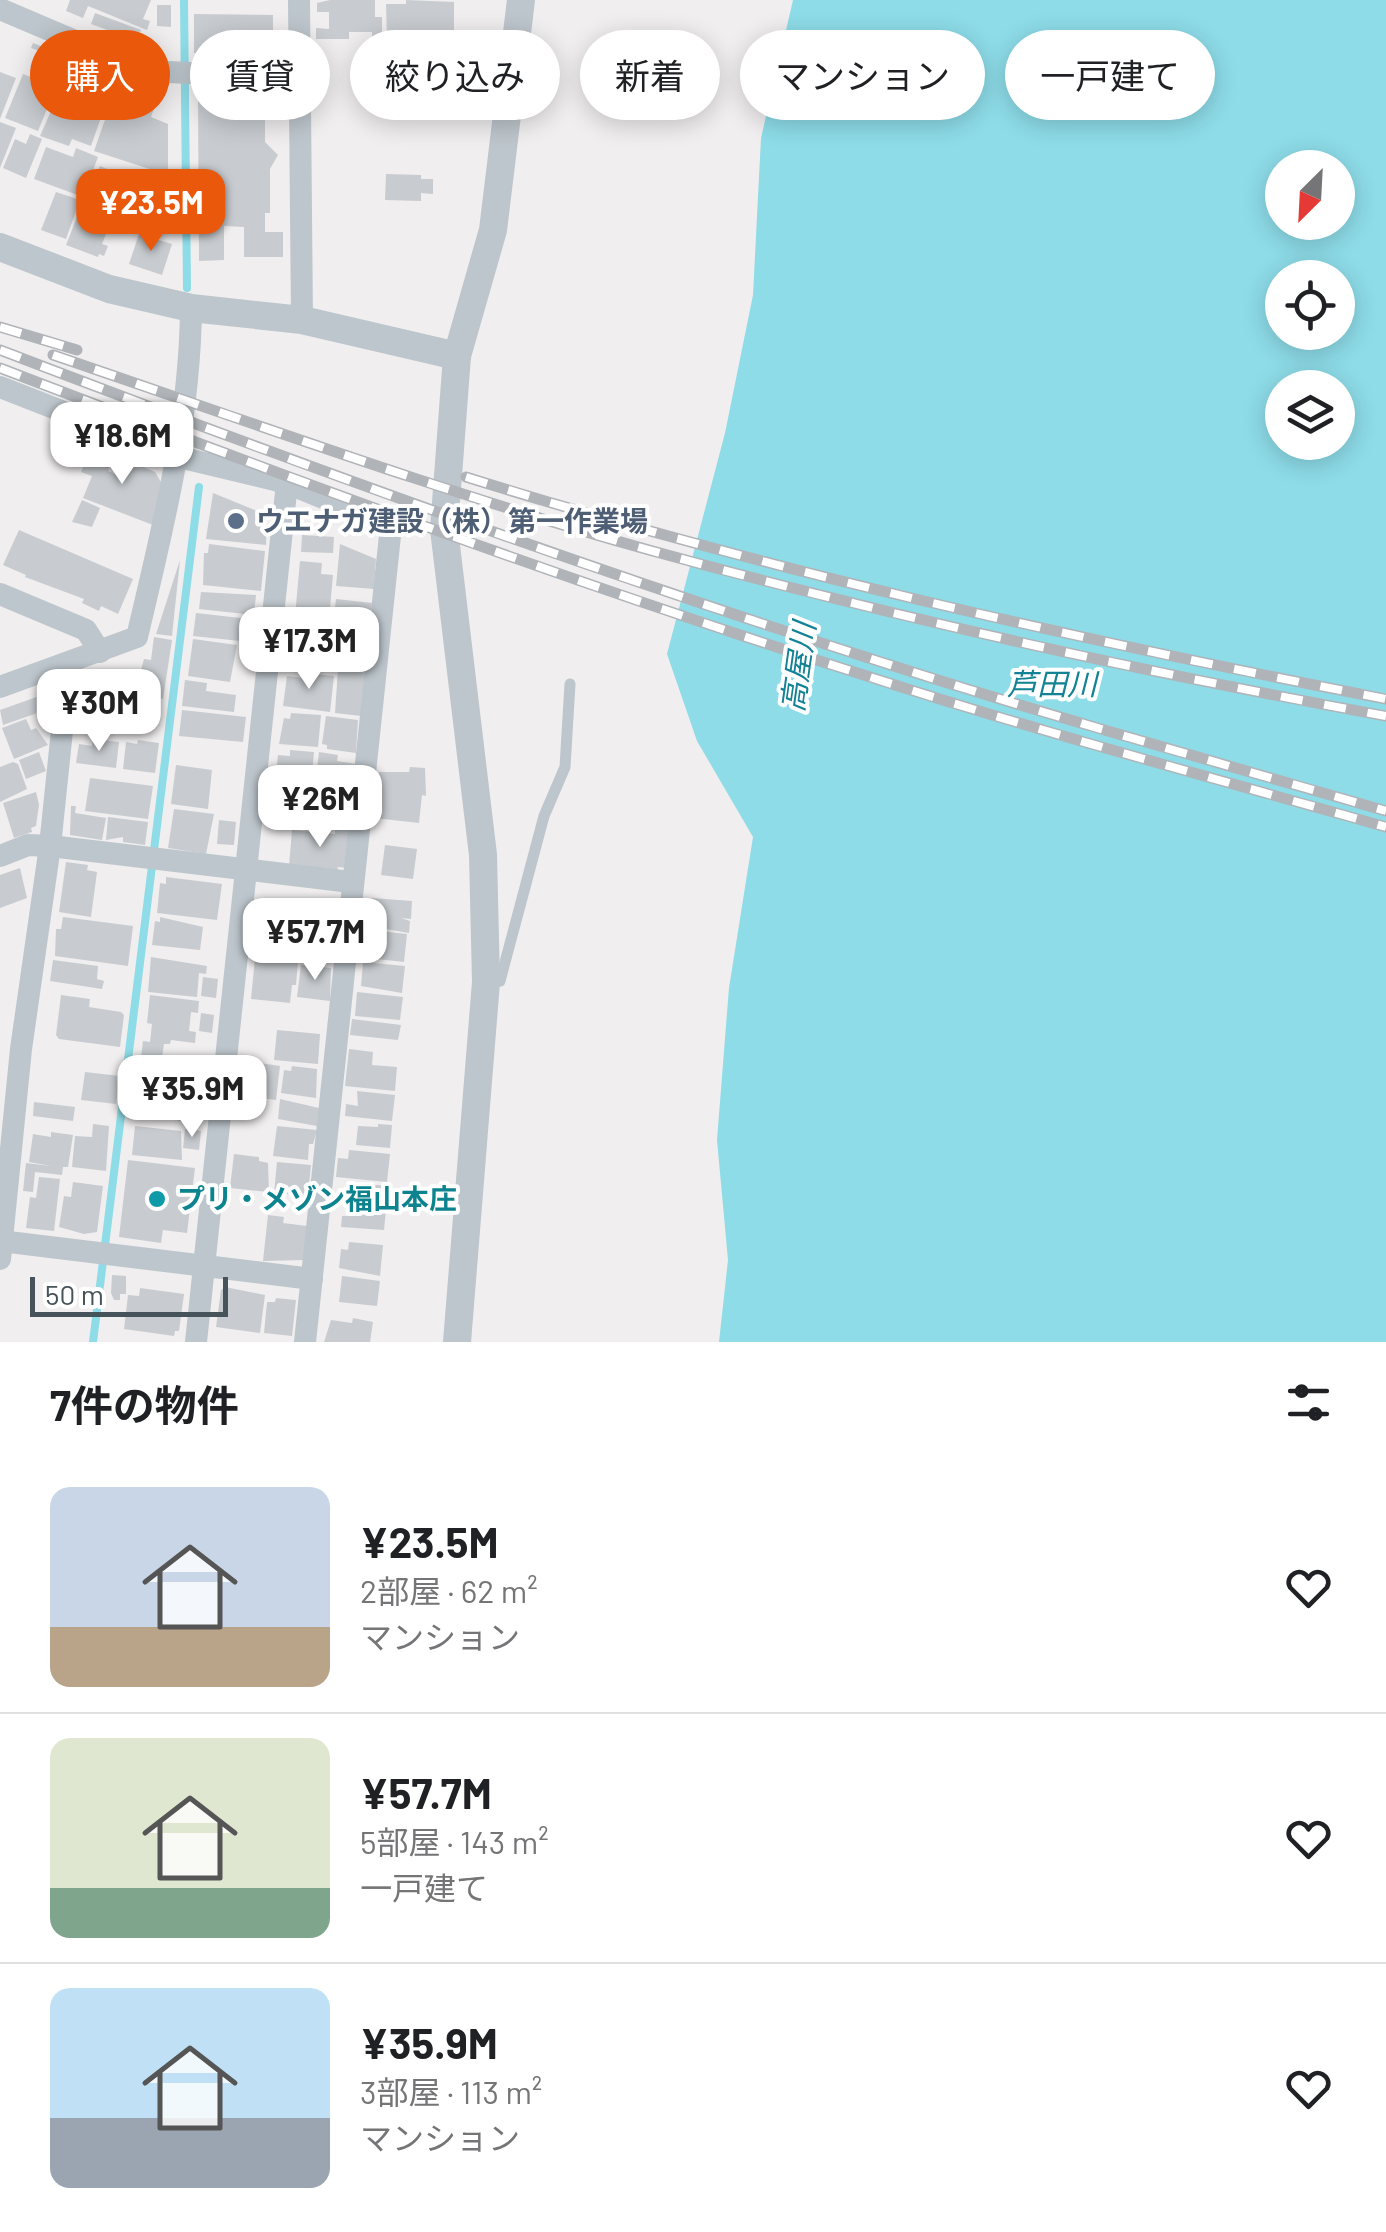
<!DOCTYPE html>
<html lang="ja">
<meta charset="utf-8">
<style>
body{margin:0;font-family:Barlow,"Noto Sans JP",sans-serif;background:#f6f6f6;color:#202124;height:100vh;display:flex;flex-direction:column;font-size:38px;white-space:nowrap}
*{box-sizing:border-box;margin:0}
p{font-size:32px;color:#757577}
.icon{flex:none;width:55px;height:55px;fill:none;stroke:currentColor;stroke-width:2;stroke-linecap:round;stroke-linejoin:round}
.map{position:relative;height:1342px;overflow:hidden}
.sheet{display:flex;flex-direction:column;background:#fff;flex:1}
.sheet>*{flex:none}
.hud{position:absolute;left:30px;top:30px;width:1328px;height:90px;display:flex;gap:20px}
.needle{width:65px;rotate:204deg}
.controls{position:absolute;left:1265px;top:150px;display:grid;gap:20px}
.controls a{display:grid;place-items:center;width:90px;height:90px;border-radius:50%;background:#fff;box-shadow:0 5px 25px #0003;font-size:50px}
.scale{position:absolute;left:30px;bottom:25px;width:198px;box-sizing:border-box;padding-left:10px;border:5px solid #47535a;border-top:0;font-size:28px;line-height:35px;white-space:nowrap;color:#47535a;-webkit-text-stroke:8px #fff;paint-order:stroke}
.price{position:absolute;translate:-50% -85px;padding:0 22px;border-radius:20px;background:#fff;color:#222;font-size:32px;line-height:65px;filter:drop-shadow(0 2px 5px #0008)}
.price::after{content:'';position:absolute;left:50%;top:60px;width:30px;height:22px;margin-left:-15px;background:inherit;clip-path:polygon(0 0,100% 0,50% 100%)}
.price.on{background:#ea580c;color:#fff}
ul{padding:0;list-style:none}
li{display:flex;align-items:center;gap:30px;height:250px;padding:0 50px}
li+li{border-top:2px solid #e0e0e0}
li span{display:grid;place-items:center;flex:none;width:280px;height:200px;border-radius:20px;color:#555}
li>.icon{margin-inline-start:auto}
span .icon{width:120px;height:120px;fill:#fffc;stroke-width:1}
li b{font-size:42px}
h2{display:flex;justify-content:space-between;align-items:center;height:120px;padding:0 50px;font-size:42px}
.pill{padding:0 35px;border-radius:45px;background:#fff;box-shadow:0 5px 25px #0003;font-size:35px;line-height:90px}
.pill.on{background:#ea580c;color:#fff}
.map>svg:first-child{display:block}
.water{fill:#8ddce8;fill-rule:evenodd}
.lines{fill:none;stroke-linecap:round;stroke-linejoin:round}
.stream{stroke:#8ddce8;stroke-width:8}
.building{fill:#c8ccd0}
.service{stroke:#bdc6cc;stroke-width:11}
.minor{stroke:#bdc6cc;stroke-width:22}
.tertiary{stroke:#bdc6cc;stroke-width:28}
.rail-casing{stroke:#b0b4b8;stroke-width:11}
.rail{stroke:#fff;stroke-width:8;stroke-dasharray:22;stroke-linecap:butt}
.service-dot{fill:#5c6f8a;stroke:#fff;stroke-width:4}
.culture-dot{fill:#0f9aa8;stroke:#fff;stroke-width:4}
.labels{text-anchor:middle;stroke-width:8;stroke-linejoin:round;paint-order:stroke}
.service-label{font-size:28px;font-weight:bold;fill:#4e5e75;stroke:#fff;text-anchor:start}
.culture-label{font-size:28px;font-weight:bold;fill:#0d838f;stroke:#fff;text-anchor:start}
.water-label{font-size:30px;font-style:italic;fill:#128294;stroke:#fff}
</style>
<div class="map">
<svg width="1386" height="1342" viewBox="0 0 1386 1342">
<rect width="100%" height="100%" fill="#f0eeee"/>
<path class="water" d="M793,0h593v1342h-667l9,-82 -11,-120 12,-152 24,-151 -56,-96 -30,-87 58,-221 28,-138 8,-157zM1282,168h56v54h-56zM1282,278h56v54h-56zM1282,388h56v54h-56z"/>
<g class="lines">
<g class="stream">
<polyline points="184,0 187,288"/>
<polyline points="93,1342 199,487"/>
</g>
</g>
<g class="building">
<polygon points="70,0 151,0 143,19 150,21 147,30 88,6 83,18 66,11"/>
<polygon points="330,0 375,0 375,17 382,17 382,36 372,37 372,32 349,32 349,39 316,39 316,28 329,29 329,12 317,12 317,3"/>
<polygon points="406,0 454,2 454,38 387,39 386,4 406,4"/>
<polygon points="157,5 171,5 171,27 157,26"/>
<polygon points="95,13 141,30 137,41 91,24"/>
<polygon points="194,14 273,15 273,55 194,53"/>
<polygon points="33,43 69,57 61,74 41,64 45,53 31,48"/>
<polygon points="71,65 78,68 70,91 106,103 91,146 72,139 69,146 40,136"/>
<polygon points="0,72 16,78 0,119"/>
<polygon points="23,74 56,87 38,131 5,118"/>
<polygon points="119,80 159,94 151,117 168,124 168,175 94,151"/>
<polygon points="198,101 265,101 265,142 278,155 270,169 270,213 265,213 265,232 283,232 283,257 244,257 244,227 224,226 224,260 199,261"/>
<polygon points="0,122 16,128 0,168"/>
<polygon points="30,134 42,139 26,178 3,168 15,139 26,144"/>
<polygon points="46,147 73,157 76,148 98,157 83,197 34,179"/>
<polygon points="100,166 127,177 113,212 86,201"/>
<polygon points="386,174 421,175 421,179 433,179 433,194 421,193 421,201 385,200"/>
<polygon points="139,181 172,194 164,213 169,215 164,227 125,215"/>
<polygon points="56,192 80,200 66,239 41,230"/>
<polygon points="83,202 100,208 96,219 110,224 102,244 108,246 104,256 99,254 98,257 66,245"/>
<polygon points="139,234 172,244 162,275 129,264"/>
<polygon points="90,449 112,452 108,471 122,477 129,461 155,472 161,482 153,525 83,498 92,476 81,472"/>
<polygon points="213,493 267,515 266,545 206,539"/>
<polygon points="82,500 100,508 92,527 72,522"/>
<polygon points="19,530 133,579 118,614 101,606 99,611 82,603 84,599 25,577 26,575 3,565"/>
<polygon points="302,535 334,537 333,553 301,552"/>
<polygon points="209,544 265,551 261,591 203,585 204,553 208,553"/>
<polygon points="340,544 376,559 374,589 336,586"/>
<polygon points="180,560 172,636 156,634"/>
<polygon points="300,561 322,563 321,574 333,575 329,619 295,616"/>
<polygon points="201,592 256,595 254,615 199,609"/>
<polygon points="336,599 372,603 369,627 333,624"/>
<polygon points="196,613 258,620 257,627 242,625 240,641 193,636"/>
<polygon points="292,621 325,623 322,658 290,656"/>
<polygon points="330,627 367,631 366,664 359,663 360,660 327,656"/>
<polygon points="154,637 172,640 163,699 143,696 144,682 138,681 144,659 151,660"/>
<polygon points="193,639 237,645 230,682 188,676"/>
<polygon points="349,666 365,668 361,716 335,713 338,669 349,669"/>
<polygon points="305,673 334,676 330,712 283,706 287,676 304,678"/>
<polygon points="185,680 207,683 206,691 236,695 234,712 182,706"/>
<polygon points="48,693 52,699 49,709 3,725 0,710"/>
<polygon points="182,710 246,717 243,742 179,736"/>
<polygon points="291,713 321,715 318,747 279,744 284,718 290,719"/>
<polygon points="326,716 358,720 356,753 327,749 327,745 322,744"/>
<polygon points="26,719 31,730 36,728 48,745 14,759 2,728"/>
<polygon points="93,739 119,742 116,768 76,763 79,744 92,746"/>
<polygon points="138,740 159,743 155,773 123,769 126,742 137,744"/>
<polygon points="290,750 314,752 311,784 275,781 278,755 290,756"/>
<polygon points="39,752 46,771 26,779 19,760"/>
<polygon points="319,752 338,755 337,761 356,764 352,789 315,785"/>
<polygon points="13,762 18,764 27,789 0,802 0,767"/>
<polygon points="176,765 212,770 208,809 171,804"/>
<polygon points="410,767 425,768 426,796 422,795 419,823 374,818 379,772 409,772"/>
<polygon points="90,778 153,786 148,819 85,811"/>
<polygon points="276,786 310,790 307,822 270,818"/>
<polygon points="314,789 353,793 344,827 313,824"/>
<polygon points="36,792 39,805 36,826 31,828 32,832 14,838 3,803"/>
<polygon points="71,806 76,806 75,813 106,818 102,840 70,835"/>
<polygon points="174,809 214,814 206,854 168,848"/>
<polygon points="108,817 148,822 145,845 123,842 123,837 106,840"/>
<polygon points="219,820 236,822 234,845 217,844"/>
<polygon points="335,829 351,830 347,868 338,867 337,873 289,866 292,830 335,834"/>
<polygon points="385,845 417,849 413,879 381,875"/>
<polygon points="66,862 88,865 87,870 97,872 91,917 59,912"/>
<polygon points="20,868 27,898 0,908 0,875"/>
<polygon points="166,877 222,884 217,920 157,913 160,883 166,884"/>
<polygon points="372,898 412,901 411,919 401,918 410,921 409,933 362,925 364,906 371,907"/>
<polygon points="307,899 340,899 334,952 327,951 327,947 257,940 260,910 305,915"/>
<polygon points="63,917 133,926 128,966 55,956 56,929 61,929"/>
<polygon points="160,917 203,927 200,950 152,945 155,921 160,922"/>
<polygon points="362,929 407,934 404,962 359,957"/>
<polygon points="284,947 299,948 296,985 292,985 290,1003 251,999 255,958 267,959 267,951 283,952"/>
<polygon points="151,957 207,966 206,974 199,973 197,997 148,992"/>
<polygon points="53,960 98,966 97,979 104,981 102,989 50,981"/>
<polygon points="363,962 405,966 402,993 361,986"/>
<polygon points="301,965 331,968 330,1001 297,997"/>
<polygon points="203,977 218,979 216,998 201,996"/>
<polygon points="357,992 403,997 400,1020 355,1016"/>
<polygon points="61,995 90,999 89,1007 121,1012 124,1015 120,1047 59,1039 56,1035"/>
<polygon points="150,995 199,1001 198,1013 191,1012 189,1031 196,1032 195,1043 171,1040 170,1044 164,1044 161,1064 150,1063 148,1075 139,1073 143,1041 150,1042 152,1024 147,1023"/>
<polygon points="201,1013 214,1015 212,1033 199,1031"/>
<polygon points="352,1019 401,1025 398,1040 350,1035"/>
<polygon points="277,1030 320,1034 318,1064 274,1060"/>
<polygon points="349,1049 373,1052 372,1065 397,1067 395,1091 345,1086"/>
<polygon points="168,1063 208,1071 202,1123 138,1116 142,1079 166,1081"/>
<polygon points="260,1063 280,1066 276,1100 240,1095 244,1064 260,1066"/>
<polygon points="292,1066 317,1069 316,1098 281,1093 284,1070 291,1071"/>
<polygon points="85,1072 120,1076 116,1104 81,1100"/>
<polygon points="357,1091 395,1095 392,1121 345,1116 346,1104 358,1106"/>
<polygon points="280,1099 319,1108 317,1126 278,1119"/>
<polygon points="34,1102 75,1107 73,1121 33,1116"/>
<polygon points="93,1124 109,1126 106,1171 72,1167 75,1136 92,1137"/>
<polygon points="378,1124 392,1125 390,1148 356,1145 358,1126 378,1127"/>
<polygon points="135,1126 181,1131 182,1160 132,1155"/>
<polygon points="277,1126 317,1130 313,1144 309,1144 308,1160 273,1156"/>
<polygon points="185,1129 201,1131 199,1150 183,1148"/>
<polygon points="51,1132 73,1135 68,1167 63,1167 62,1175 35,1172 33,1192 23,1191 26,1163 51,1166 29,1162 33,1134 51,1137"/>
<polygon points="349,1150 390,1154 387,1182 336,1177 338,1158 348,1159"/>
<polygon points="234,1154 259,1157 259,1161 268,1163 269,1192 230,1188"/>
<polygon points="128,1160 195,1168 187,1233 163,1230 161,1243 119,1237"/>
<polygon points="277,1162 311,1165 308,1196 274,1193"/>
<polygon points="39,1177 60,1179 54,1231 26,1228 30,1197 36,1198"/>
<polygon points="73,1182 103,1186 97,1232 84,1234 59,1227 64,1196 71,1197"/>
<polygon points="350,1182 387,1186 386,1207 348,1203"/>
<polygon points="349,1207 386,1210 384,1230 341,1227 342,1216 348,1216"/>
<polygon points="268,1215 284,1217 283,1223 307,1226 304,1260 263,1261"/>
<polygon points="349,1242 383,1245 380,1276 339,1268 341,1249 348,1250"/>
<polygon points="112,1275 126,1276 126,1294 120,1294 120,1300 114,1300 111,1293"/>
<polygon points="342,1276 380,1281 377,1306 339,1302"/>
<polygon points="225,1287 265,1295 260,1333 216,1327 221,1290"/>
<polygon points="140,1288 184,1294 179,1331 175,1331 174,1336 124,1329 128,1295 139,1296"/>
<polygon points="276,1298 296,1300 292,1336 264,1333 267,1302 275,1302"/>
<polygon points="353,1318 373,1322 370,1342 324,1342 331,1320 352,1323"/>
</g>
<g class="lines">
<polyline class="service" points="486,982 500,981 544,816 565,767 570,684"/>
<g class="minor">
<polyline points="299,0 302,320"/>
<polyline points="0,9 146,71 302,78"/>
<polyline points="0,387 179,457 287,483 196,1342"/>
<polyline points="287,483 391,526 305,1342"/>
<polyline points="0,594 86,630 100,652"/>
<path d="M0,687l137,-50c26,-110 53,-216 54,-329"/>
<polyline points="0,856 28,845 50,846 351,882"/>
<polyline points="0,1241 312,1279"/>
<polyline points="0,1259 21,1049 50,846 69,663"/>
</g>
<g class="tertiary">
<polyline points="0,247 109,289 191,308 302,320 457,356"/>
<polyline points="457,1342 486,982 483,855 444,529 457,356 493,230 521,0"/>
</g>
<g class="rail-casing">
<g id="rail">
<polyline points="0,327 77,350"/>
<path d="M0,350c290,111 582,217 878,311 168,54 338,101 508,150"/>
<path d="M53,355c197,67 395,139 596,195 243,67 489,121 737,166"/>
<path d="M0,368c287,110 576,216 870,309 170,55 344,101 516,150"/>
<path d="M466,477c302,94 610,162 920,222"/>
</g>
</g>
<use href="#rail" class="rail"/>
</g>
<circle class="service-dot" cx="236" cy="521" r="10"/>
<circle class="culture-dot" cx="157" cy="1199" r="10"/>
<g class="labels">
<g class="service-label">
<text x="256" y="531">ウエナガ建設（株）第一作業場</text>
</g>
<g class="culture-label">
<text x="177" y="1209">プリ・メゾン福山本庄</text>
</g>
<g class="water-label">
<text transform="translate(799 667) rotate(-82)" y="10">高屋川</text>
<text x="1052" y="695">芦田川</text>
</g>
</g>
</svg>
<div class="controls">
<a><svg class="needle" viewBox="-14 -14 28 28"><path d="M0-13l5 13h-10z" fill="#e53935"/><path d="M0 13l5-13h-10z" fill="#757577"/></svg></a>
<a><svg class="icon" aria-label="locate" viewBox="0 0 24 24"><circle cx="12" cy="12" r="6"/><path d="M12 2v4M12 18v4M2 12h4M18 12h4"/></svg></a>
<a><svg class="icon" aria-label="layers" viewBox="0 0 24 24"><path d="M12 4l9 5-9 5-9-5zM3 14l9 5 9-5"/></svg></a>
</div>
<div class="scale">50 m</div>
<b class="price on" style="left:151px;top:254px">¥23.5M</b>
<b class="price" style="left:122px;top:487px">¥18.6M</b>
<b class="price" style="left:309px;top:692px">¥17.3M</b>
<b class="price" style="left:99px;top:754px">¥30M</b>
<b class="price" style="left:320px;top:850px">¥26M</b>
<b class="price" style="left:315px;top:983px">¥57.7M</b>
<b class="price" style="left:192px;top:1140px">¥35.9M</b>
<div class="hud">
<a class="pill on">購入</a>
<a class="pill">賃貸</a>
<a class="pill">絞り込み</a>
<a class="pill">新着</a>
<a class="pill">マンション</a>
<a class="pill">一戸建て</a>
</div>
</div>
<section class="sheet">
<h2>7件の物件<svg class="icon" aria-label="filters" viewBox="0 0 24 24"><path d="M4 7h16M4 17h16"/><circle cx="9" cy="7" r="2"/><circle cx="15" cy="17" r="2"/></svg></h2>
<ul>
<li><span style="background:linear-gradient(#c9d6e8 70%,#b9a48a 0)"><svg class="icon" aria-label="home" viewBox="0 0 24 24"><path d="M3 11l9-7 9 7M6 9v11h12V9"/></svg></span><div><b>¥23.5M</b><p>2部屋 · 62 m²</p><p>マンション</p></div><svg class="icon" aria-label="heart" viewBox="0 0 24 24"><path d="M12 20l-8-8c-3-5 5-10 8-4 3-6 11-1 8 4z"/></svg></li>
<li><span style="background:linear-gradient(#dfe7d0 75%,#7fa58c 0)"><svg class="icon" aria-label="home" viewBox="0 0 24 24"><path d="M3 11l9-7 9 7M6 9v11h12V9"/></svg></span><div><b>¥57.7M</b><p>5部屋 · 143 m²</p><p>一戸建て</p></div><svg class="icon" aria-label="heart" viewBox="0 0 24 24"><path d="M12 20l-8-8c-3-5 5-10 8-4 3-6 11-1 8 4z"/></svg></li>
<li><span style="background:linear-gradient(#bfe0f5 65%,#9aa5b1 0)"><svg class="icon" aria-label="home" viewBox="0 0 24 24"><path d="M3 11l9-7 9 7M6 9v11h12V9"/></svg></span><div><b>¥35.9M</b><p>3部屋 · 113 m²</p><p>マンション</p></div><svg class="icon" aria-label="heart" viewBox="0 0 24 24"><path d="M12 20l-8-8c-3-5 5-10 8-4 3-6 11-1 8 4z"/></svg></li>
</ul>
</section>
